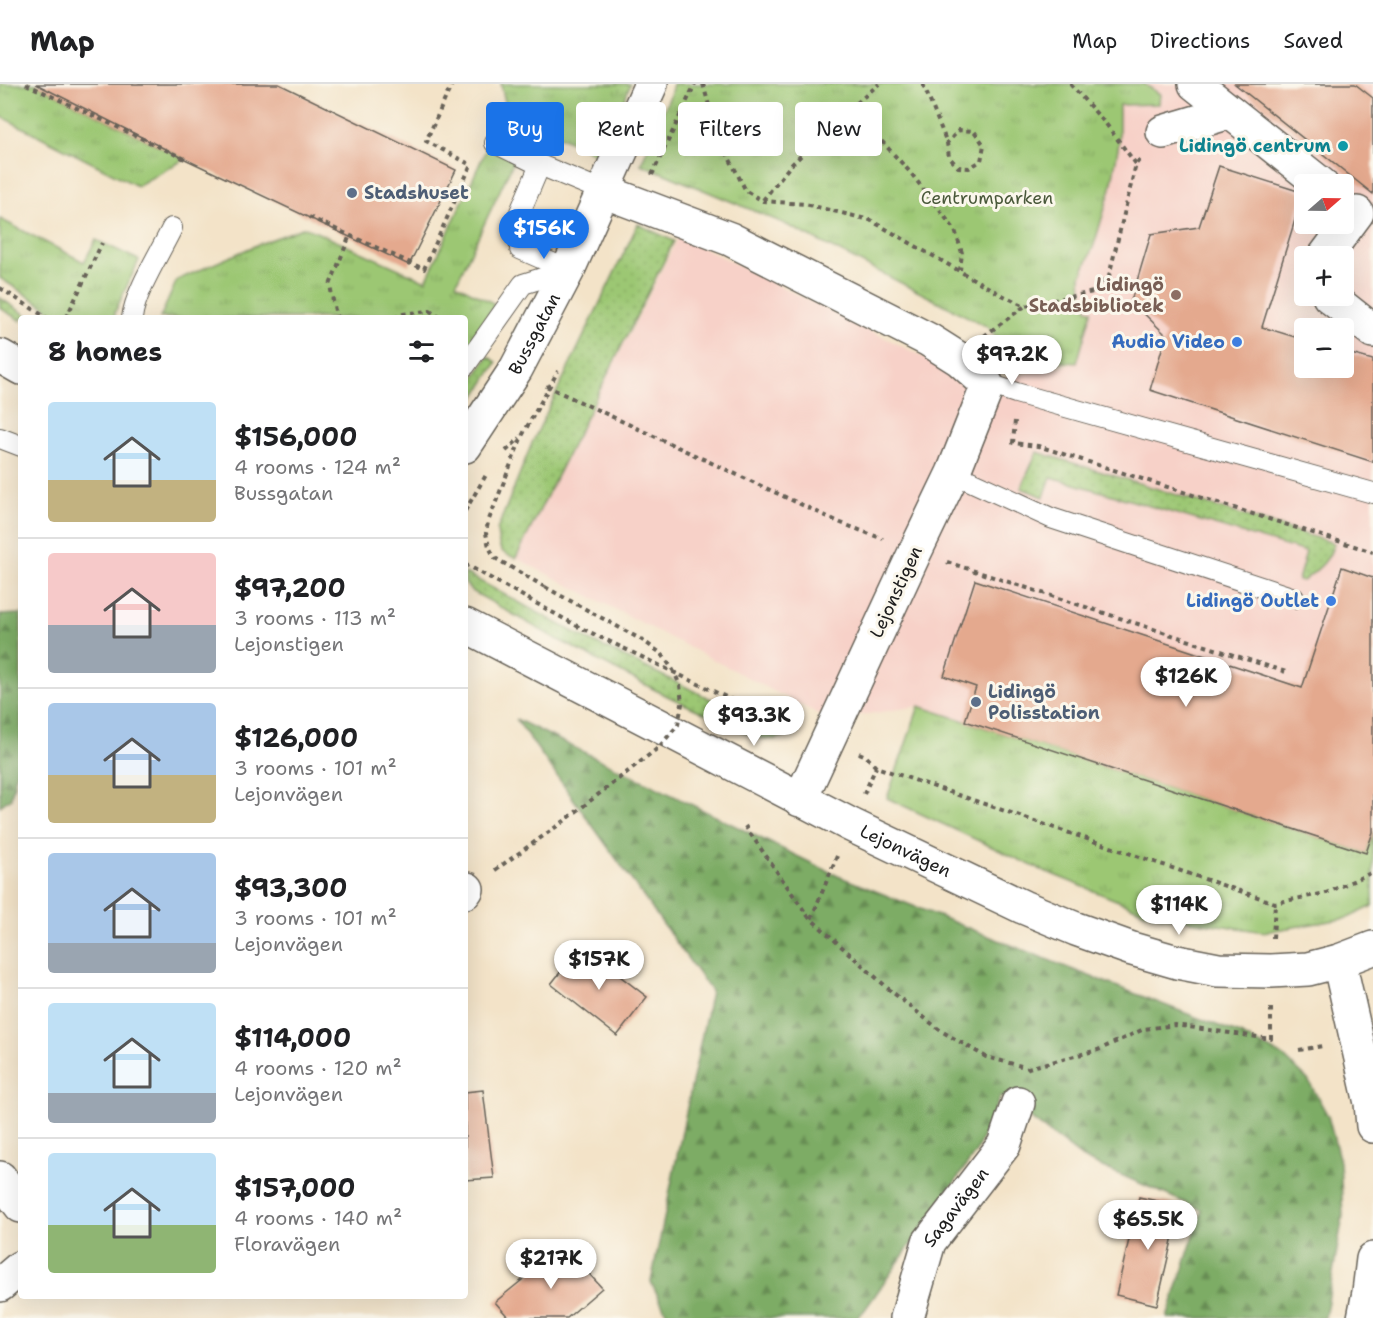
<!DOCTYPE html>
<meta charset="utf-8">
<style>
body{margin:0;font-family:"Shantell Sans",sans-serif;background:#f2f2f2;color:#202124;height:100vh;display:flex;flex-direction:column;font-size:22px;white-space:nowrap}
*{box-sizing:border-box;margin:0}
p{font-size:20px;color:#757577}
.icon{flex:none;width:33px;height:33px;fill:none;stroke:currentColor;stroke-width:2;stroke-linecap:round;stroke-linejoin:round}
.map{position:relative;flex:1;overflow:hidden}
.drawer{position:absolute;left:18px;top:231px;width:450px;height:984px;display:flex;flex-direction:column;background:#fff;border-radius:6px;box-shadow:0 6px 24px #0002}
.drawer>*{flex:none}
.guide{position:absolute;left:486px;top:18px;width:570px;height:54px;display:flex;gap:12px}
.needle{width:39px;rotate:70deg}
.buttons{position:absolute;left:1294px;top:90px;display:grid;gap:12px}
.buttons a{display:grid;place-items:center;width:60px;height:60px;border-radius:6px;background:#fff;box-shadow:0 6px 24px #0002;font-size:30px}
.price{position:absolute;translate:-50% -51px;padding:0 14px;border-radius:21px;background:#fff;color:#222;font-size:20px;line-height:39px;filter:drop-shadow(0 2px 3px #0008)}
.price::after{content:'';position:absolute;left:50%;top:36px;width:18px;height:14px;margin-left:-9px;background:inherit;clip-path:polygon(0 0,100% 0,50% 100%)}
.price.on{background:#1a73e8;color:#fff}
ul{padding:0;list-style:none}
li{display:flex;align-items:center;gap:18px;height:150px;padding:0 30px}
li+li{border-top:2px solid #e0e0e0}
li span{display:grid;place-items:center;flex:none;width:168px;height:120px;border-radius:6px;color:#555}
li>.icon{margin-inline-start:auto}
span .icon{width:72px;height:72px;fill:#fffc;stroke-width:1}
li b{font-size:26px}
h2{display:flex;justify-content:space-between;align-items:center;height:72px;padding:0 30px;font-size:26px}
.pill{padding:0 21px;border-radius:6px;background:#fff;box-shadow:0 6px 24px #0002;font-size:21px;line-height:54px}
.pill.on{background:#1a73e8;color:#fff}
header{display:flex;align-items:center;gap:36px;box-sizing:border-box;height:84px;padding:0 30px;background:#fff;border-bottom:2px solid #e0e0e0}
header strong{font-size:28px}
nav{display:flex;gap:33px;margin-inline-start:auto;font-size:21px}
.map>svg:first-child{display:block}
.built{fill:#f7d1c8;fill-rule:evenodd}
.grass{fill:url(#grass-dots);stroke:#5c7248;stroke-width:1.5}
.forest{fill:url(#forest-firs);stroke:#4c6440;stroke-width:1.5}
.park{fill:url(#park-tufts);stroke:#5c7248;stroke-width:1.5}
.building{fill:#e4a98e}
.lines{fill:none;stroke-linecap:round;stroke-linejoin:round}
.lane-casing{stroke:#676258;stroke-width:22}
.street-casing{stroke:#676258;stroke-width:36}
.secondary-casing{stroke:#676258;stroke-width:36}
.path{stroke:#676258;stroke-width:4;stroke-dasharray:4.5 4.5;stroke-linecap:butt}
.lane{stroke:#fff;stroke-width:20}
.street{stroke:#fff;stroke-width:33}
.secondary{stroke:#fff;stroke-width:33}
.path-bridge{stroke:#676258;stroke-width:4;stroke-dasharray:4.5 4.5;stroke-linecap:butt}
.culture-dot{fill:#0f9aa8;stroke:#fbf7ec;stroke-width:2}
.service-dot{fill:#5c6f8a;stroke:#fbf7ec;stroke-width:2}
.education-dot{fill:#8d6e63;stroke:#fbf7ec;stroke-width:2}
.shop-dot{fill:#3f7fe0;stroke:#fbf7ec;stroke-width:2}
.labels{text-anchor:middle;stroke-width:6;stroke-linejoin:round;paint-order:stroke}
.culture-label{font-size:18px;font-weight:bold;fill:#0d838f;stroke:#fbf7ec;text-anchor:end}
.service-label{font-size:18px;font-weight:bold;fill:#4e5e75;stroke:#fbf7ec;text-anchor:start}
.park-label{font-size:18px;fill:#49583a;stroke:#fbf7ec}
.education-label{font-size:18px;font-weight:bold;fill:#785e54;stroke:#fbf7ec;text-anchor:end}
.street-label{font-size:18px;fill:#1c1c1c;stroke:#fbf7ec}
.shop-label{font-size:18px;font-weight:bold;fill:#366cbe;stroke:#fbf7ec;text-anchor:end}
</style>
<header>
<strong>Map</strong>
<nav><a>Map</a><a>Directions</a><a>Saved</a></nav>
</header>
<div class="map">
<svg width="1373" height="1234" viewBox="0 0 1373 1234">
<defs>
<pattern id="grass-dots" width="8" height="8" patternUnits="userSpaceOnUse" patternTransform="scale(1.5)"><rect width="8" height="8" fill="#9cc773"/><path d="M2 2h.1M6 6h.1" fill="none" stroke="#86aa63" stroke-width="1.8" stroke-linecap="round"/></pattern>
<pattern id="forest-firs" width="22" height="20" patternUnits="userSpaceOnUse" patternTransform="scale(1.5)"><rect width="22" height="20" fill="#7dac65"/><path d="M5 1l3.5 6h-7zM16 11l3.5 6h-7z" fill="#668b52"/></pattern>
<pattern id="park-tufts" width="24" height="20" patternUnits="userSpaceOnUse" patternTransform="scale(1.5)"><rect width="24" height="20" fill="#9cc773"/><path d="M3 7l-1-3M5 7V3M7 7l1-3M15 17l-1-3M17 17v-4M19 17l1-3" fill="none" stroke="#86aa63"/></pattern>
</defs>
<rect width="100%" height="100%" fill="#fbf7ec"/>
<filter id="ink" filterUnits="userSpaceOnUse"><feTurbulence type="fractalNoise" baseFrequency=".0167" numOctaves="2"/><feDisplacementMap in="SourceGraphic" scale="12" xChannelSelector="R" yChannelSelector="G"/><feConvolveMatrix kernelMatrix="1 2 1 2 8 2 1 2 1" color-interpolation-filters="sRGB"/></filter>
<filter id="wash" filterUnits="userSpaceOnUse"><feTurbulence type="fractalNoise" baseFrequency=".008" numOctaves="4" result="noise"/><feDisplacementMap in="SourceGraphic" scale="24" xChannelSelector="R" yChannelSelector="G"/><feGaussianBlur stdDeviation="1.35" result="paint"/><feColorMatrix in="noise" values="0 0 0 0 0 0 0 0 0 0 0 0 0 0 0 0 0 1.4 0 .05"/><feComposite in="paint" operator="in"/></filter>
<g filter="url(#wash)">
<rect width="100%" height="100%" fill="#f3e3c8"/>
<path class="built" d="M1144,0h229v746l-7,23 -447,-147 -89,14 -314,-162 163,-322 297,147 101,-20 15,-53 -5,-1 -5,-15 -1,-18 13,-31 25,-102v-39l41,-10zM1305,100h39v40h-39zM1305,172h39v40h-39zM1305,244h39v40h-39z"/>
<g class="grass">
<path d="M638,140l36,17 -158,317c-18,-5 -17,-10 -19,-28l35,-87z"/>
<polygon points="0,214 31,234 21,234 21,237 0,224"/>
<polygon points="488,273 497,278 465,329 465,306"/>
<path d="M1037,368l297,91c-5,19 -16,26 -31,38l-5,-1 8,-28 -255,-75 -7,20 -23,-9z"/>
<polygon points="465,489 577,550 787,652 774,655 757,654 663,610 551,552 470,506 465,499"/>
</g>
<g class="forest">
<polygon points="21,530 21,665 11,714 0,722 0,531"/>
<polygon points="516,635 838,792 1071,885 1240,950 1283,972 1308,996 1328,1032 1340,1078 1343,1132 1325,1234 1167,1234 1202,1126 1084,1075 1001,1012 976,1068 864,1227 856,1234 669,1234 651,1198 711,907"/>
</g>
<g class="park">
<polygon points="0,0 36,0 185,75 137,102 0,32"/>
<polygon points="501,0 630,0 626,12 600,73 532,38 456,200 495,220 465,267 465,234 160,234 177,196 259,160 305,143 426,197 506,22"/>
<polygon points="673,0 1144,0 1160,10 1159,20 1119,21 1119,59 1111,104 1094,161 1081,192 1082,210 1087,225 1092,226 1077,279 1015,274 986,242 783,139 641,80 670,12"/>
<polygon points="0,135 84,178 96,156 139,176 115,228 115,234 62,234 0,194"/>
<polygon points="919,622 1366,769 1373,748 1373,822 1348,834 1264,848 1153,831 1037,784 887,714"/>
</g>
<g id="blocks">
<g class="building">
<polygon points="36,0 279,0 456,86 409,181 185,75"/>
<polygon points="1235,0 1355,0 1373,14 1373,110"/>
<polygon points="1219,82 1301,108 1303,110 1262,243 1305,256 1305,284 1344,284 1344,268 1373,276 1373,378 1150,306 1166,251 1131,217 1151,150 1199,143"/>
<polygon points="1342,483 1373,494 1373,748 1366,769 965,637 976,603 944,592 975,496 1302,604"/>
<polygon points="581,862 647,913 617,952 551,900"/>
<polygon points="483,1006 494,1094 465,1096 465,1008"/>
<polygon points="1139,1113 1180,1122 1157,1221 1116,1211"/>
<polygon points="564,1162 602,1204 567,1234 509,1234 495,1218"/>
</g>
</g>
</g>
<g filter="url(#ink)">
<use href="#blocks" fill-opacity="0" stroke="#676258" stroke-width="1.5"/>
<g class="lines">
<g class="lane-casing">
<g id="lane">
<polyline points="495,59 540,81 603,107"/>
<polyline points="540,81 520,128 520,165 568,186"/>
<path d="M132,234c3,-26 28,-65 40,-90"/>
<polyline points="465,282 523,200 568,186"/>
<polyline points="986,299 1016,309 1373,409"/>
<polyline points="0,354 21,362"/>
<polyline points="953,389 1051,434 1294,514"/>
</g>
</g>
<g class="street-casing">
<g id="street">
<polyline points="1195,0 1321,100"/>
<polyline points="1163,48 1230,28"/>
<polyline points="603,107 730,155 929,256 959,275 986,299 986,306 953,389 915,468 800,716"/>
<polyline points="1325,172 1357,129"/>
<polyline points="1329,212 1373,247"/>
<path id="s1" d="M465,362l51,-77 52,-99 83,-186"/>
<polyline points="465,808 467,805"/>
<polyline points="0,1094 21,1122"/>
<polyline points="0,1201 21,1183"/>
<path id="s2" d="M907,1234l22,-76 75,-97 14,-42"/>
</g>
</g>
<g class="secondary-casing">
<g id="secondary">
<polyline points="0,272 21,284"/>
<path id="s3" d="M465,541l386,200 172,82 53,22 56,20 45,13 41,8 53,1 37,-2 31,-8 34,-13"/>
<polyline points="1339,877 1371,1019 1373,1042"/>
<polyline points="1364,1234 1369,1208 1373,1175"/>
</g>
</g>
<g class="path">
<polyline points="26,0 185,75"/>
<polyline points="703,0 717,50 746,107 763,117 805,120 870,136 998,209 1025,222 1093,208 1109,192 1136,80 1141,74"/>
<polyline points="923,0 947,59 949,73 958,83 969,84 981,77 984,61 974,47 959,46 947,59"/>
<polyline points="1070,0 1106,40 1136,80"/>
<polyline points="851,24 910,88 955,146 962,169 960,186"/>
<polyline points="652,91 695,0"/>
<polyline points="763,116 790,82 851,24 879,0"/>
<polyline points="309,133 424,185 471,81 426,57 452,0"/>
<polyline points="0,204 47,234"/>
<polyline points="66,234 102,159"/>
<polyline points="339,234 336,232 330,201 350,151"/>
<polyline points="394,234 403,230 430,227 441,234"/>
<polyline points="984,252 1025,222"/>
<polyline points="546,302 841,439 883,455"/>
<polyline points="1015,337 1013,359 1038,362 1373,468"/>
<polyline points="506,367 520,354"/>
<polyline points="465,427 486,391"/>
<polyline points="947,478 1289,589"/>
<polyline points="465,480 579,543 795,646"/>
<polyline points="545,503 495,474 489,463 486,449 488,438 522,352 558,287"/>
<polyline points="859,669 866,672 876,683 1275,819 1326,809 1373,788"/>
<polyline points="864,710 876,683"/>
<polyline points="745,742 810,835"/>
<polyline points="837,772 811,835 891,907 941,947 986,973 1021,982"/>
<polyline points="495,786 563,738"/>
<polyline points="1273,854 1275,819"/>
<polyline points="1299,966 1323,962"/>
<polyline points="1027,985 1028,984 1098,966 1144,945 1175,941 1271,955 1271,922"/>
</g>
<use href="#lane" class="lane"/>
<use href="#street" class="street"/>
<use href="#secondary" class="secondary"/>
<polyline class="path-bridge" points="545,503 642,556 662,570 673,586 680,601 682,620 678,641 658,664 563,738"/>
</g>
</g>
<circle class="culture-dot" cx="1343" cy="62" r="6"/>
<g class="service-dot">
<circle cx="352" cy="109" r="6"/>
<circle cx="976" cy="618" r="6"/>
</g>
<circle class="education-dot" cx="1176" cy="211" r="6"/>
<g class="shop-dot">
<circle cx="1237" cy="258" r="6"/>
<circle cx="1331" cy="517" r="6"/>
</g>
<g class="labels">
<g class="culture-label">
<text x="1331" y="68">Lidingö centrum</text>
</g>
<g class="service-label">
<text x="364" y="115">Stadshuset</text>
<text x="988" y="614">Lidingö<tspan x="988" dy="21">Polisstation</tspan></text>
</g>
<g class="park-label">
<text x="987" y="120">Centrumparken</text>
</g>
<g class="education-label">
<text x="1164" y="207">Lidingö<tspan x="1164" dy="21">Stadsbibliotek</tspan></text>
</g>
<g class="street-label">
<text dy="6" stroke="none"><textPath href="#s1" startOffset="132">Bussgatan</textPath></text>
<text transform="translate(896 508) rotate(-65)" y="6">Lejonstigen</text>
<text dy="6" stroke="none"><textPath href="#s3" startOffset="495">Lejonvägen</textPath></text>
<text dy="6" stroke="none"><textPath href="#s2" startOffset="123">Sagavägen</textPath></text>
</g>
<g class="shop-label">
<text x="1225" y="264">Audio Video</text>
<text x="1319" y="523">Lidingö Outlet</text>
</g>
</g>
</svg>
<div class="buttons">
<a><svg class="needle" viewBox="-14 -14 28 28"><path d="M0-13l5 13h-10z" fill="#e53935"/><path d="M0 13l5-13h-10z" fill="#757577"/></svg></a>
<a>+</a>
<a>−</a>
</div>
<b class="price on" style="left:544px;top:176px">$156K</b>
<b class="price" style="left:1012px;top:302px">$97.2K</b>
<b class="price" style="left:1186px;top:624px">$126K</b>
<b class="price" style="left:754px;top:663px">$93.3K</b>
<b class="price" style="left:1179px;top:852px">$114K</b>
<b class="price" style="left:599px;top:907px">$157K</b>
<b class="price" style="left:1148px;top:1167px">$65.5K</b>
<b class="price" style="left:551px;top:1206px">$217K</b>
<div class="guide">
<a class="pill on">Buy</a>
<a class="pill">Rent</a>
<a class="pill">Filters</a>
<a class="pill">New</a>
</div>
<section class="drawer">
<h2>8 homes<svg class="icon" aria-label="filters" viewBox="0 0 24 24"><path d="M4 7h16M4 17h16"/><circle cx="9" cy="7" r="2"/><circle cx="15" cy="17" r="2"/></svg></h2>
<ul>
<li><span style="background:linear-gradient(#bfe0f5 65%,#c2b280 0)"><svg class="icon" aria-label="home" viewBox="0 0 24 24"><path d="M3 11l9-7 9 7M6 9v11h12V9"/></svg></span><div><b>$156,000</b><p>4 rooms · 124 m²</p><p>Bussgatan</p></div></li>
<li><span style="background:linear-gradient(#f6c9c9 60%,#9aa5b1 0)"><svg class="icon" aria-label="home" viewBox="0 0 24 24"><path d="M3 11l9-7 9 7M6 9v11h12V9"/></svg></span><div><b>$97,200</b><p>3 rooms · 113 m²</p><p>Lejonstigen</p></div></li>
<li><span style="background:linear-gradient(#a9c7e8 60%,#c2b280 0)"><svg class="icon" aria-label="home" viewBox="0 0 24 24"><path d="M3 11l9-7 9 7M6 9v11h12V9"/></svg></span><div><b>$126,000</b><p>3 rooms · 101 m²</p><p>Lejonvägen</p></div></li>
<li><span style="background:linear-gradient(#a9c7e8 75%,#9aa5b1 0)"><svg class="icon" aria-label="home" viewBox="0 0 24 24"><path d="M3 11l9-7 9 7M6 9v11h12V9"/></svg></span><div><b>$93,300</b><p>3 rooms · 101 m²</p><p>Lejonvägen</p></div></li>
<li><span style="background:linear-gradient(#bfe0f5 75%,#9aa5b1 0)"><svg class="icon" aria-label="home" viewBox="0 0 24 24"><path d="M3 11l9-7 9 7M6 9v11h12V9"/></svg></span><div><b>$114,000</b><p>4 rooms · 120 m²</p><p>Lejonvägen</p></div></li>
<li><span style="background:linear-gradient(#bfe0f5 60%,#8fb573 0)"><svg class="icon" aria-label="home" viewBox="0 0 24 24"><path d="M3 11l9-7 9 7M6 9v11h12V9"/></svg></span><div><b>$157,000</b><p>4 rooms · 140 m²</p><p>Floravägen</p></div></li>
</ul>
</section>
</div>
